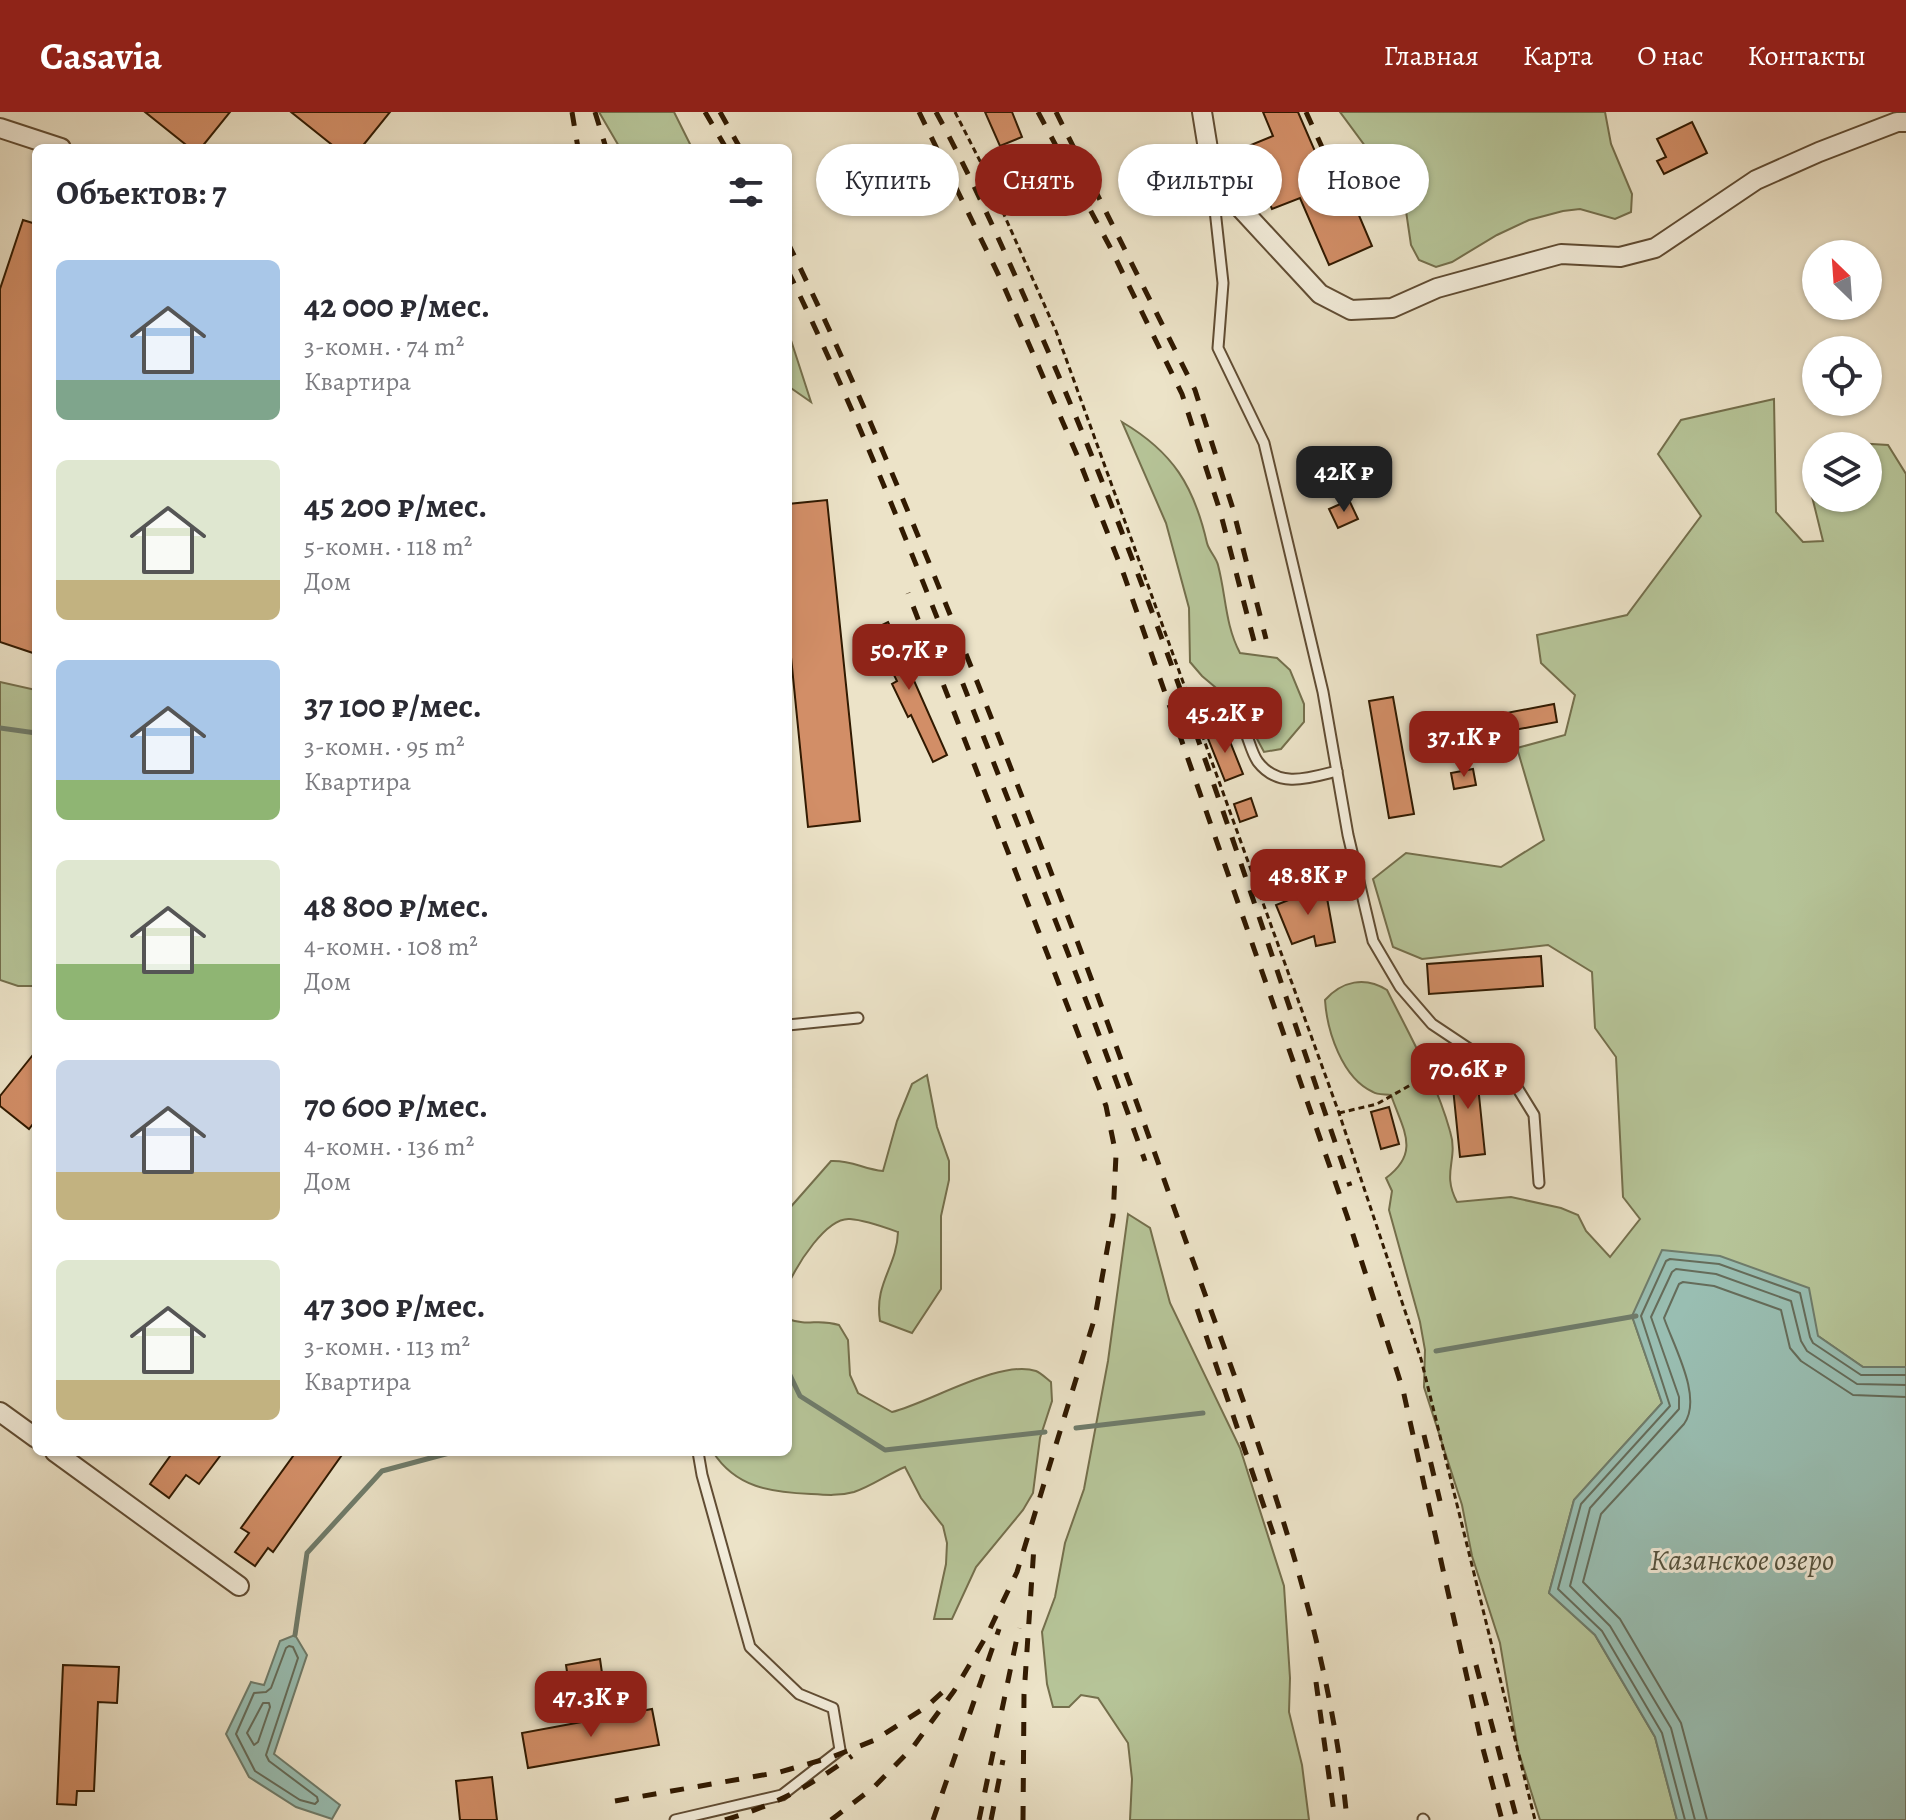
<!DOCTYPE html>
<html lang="ru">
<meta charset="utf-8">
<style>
body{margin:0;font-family:Alegreya,serif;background:#f7f7f7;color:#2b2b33;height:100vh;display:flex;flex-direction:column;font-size:30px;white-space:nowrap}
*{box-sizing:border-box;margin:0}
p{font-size:26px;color:#7c7c81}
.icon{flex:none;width:44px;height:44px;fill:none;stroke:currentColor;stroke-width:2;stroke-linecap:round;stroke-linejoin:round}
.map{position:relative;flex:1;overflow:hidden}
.drawer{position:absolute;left:32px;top:32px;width:760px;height:1312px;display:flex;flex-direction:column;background:#fff;border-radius:12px;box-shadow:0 2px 6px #0004}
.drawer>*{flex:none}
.guide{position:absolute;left:816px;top:32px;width:760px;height:72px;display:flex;gap:16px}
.needle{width:52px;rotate:335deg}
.controls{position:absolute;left:1802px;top:128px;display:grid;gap:16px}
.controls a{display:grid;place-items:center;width:80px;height:80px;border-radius:50%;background:#fff;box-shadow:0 2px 6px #0004;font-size:40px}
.price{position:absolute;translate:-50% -68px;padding:0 18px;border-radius:16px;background:#8f2418;color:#fff;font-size:26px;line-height:52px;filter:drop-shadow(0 2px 4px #0008)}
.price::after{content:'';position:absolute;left:50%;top:48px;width:24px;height:18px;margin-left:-12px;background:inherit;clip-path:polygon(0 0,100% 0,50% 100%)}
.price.current{background:#222;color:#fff}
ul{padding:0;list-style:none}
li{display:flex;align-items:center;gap:24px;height:200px;padding:0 24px}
li span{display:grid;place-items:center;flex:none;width:224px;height:160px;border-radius:12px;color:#555}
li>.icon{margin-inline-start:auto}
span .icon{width:96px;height:96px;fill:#fffc;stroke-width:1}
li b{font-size:34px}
h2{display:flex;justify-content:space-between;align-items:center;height:96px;padding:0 24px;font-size:34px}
.pill{padding:0 28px;border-radius:36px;background:#fff;box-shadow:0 2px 6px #0004;font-size:28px;line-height:72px}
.pill.current{background:#8f2418;color:#fff}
header{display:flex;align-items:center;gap:48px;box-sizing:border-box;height:112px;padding:0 40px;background:#8f2418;color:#fff}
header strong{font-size:38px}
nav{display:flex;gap:44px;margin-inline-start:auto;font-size:28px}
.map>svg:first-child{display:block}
.green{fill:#b6c498;stroke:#746f4c;stroke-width:2}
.water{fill:#99beb2;stroke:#6f7c6b;stroke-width:2}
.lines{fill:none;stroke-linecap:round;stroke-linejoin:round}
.shore{stroke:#656c5a;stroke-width:2}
.stream{stroke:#6f7c6b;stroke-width:5}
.building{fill:#d28e67;stroke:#311a01;stroke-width:2}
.lane-casing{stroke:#604c33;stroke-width:13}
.street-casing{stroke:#604c33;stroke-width:22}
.path{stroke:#311a01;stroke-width:3;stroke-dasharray:6 4;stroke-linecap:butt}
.lane{stroke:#f3eddb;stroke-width:9}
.street{stroke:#f3eddb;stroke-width:18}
.rail{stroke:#311a01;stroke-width:5;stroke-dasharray:14 14;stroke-linecap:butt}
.labels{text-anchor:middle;stroke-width:6;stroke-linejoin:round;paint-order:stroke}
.water-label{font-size:30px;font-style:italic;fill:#55533f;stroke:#f3eddb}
</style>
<header>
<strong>Casavia</strong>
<nav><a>Главная</a><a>Карта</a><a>О нас</a><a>Контакты</a></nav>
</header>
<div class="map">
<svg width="1906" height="1708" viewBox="0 0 1906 1708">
<rect width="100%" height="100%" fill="#ece3c8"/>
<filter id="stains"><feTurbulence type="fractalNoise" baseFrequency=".0025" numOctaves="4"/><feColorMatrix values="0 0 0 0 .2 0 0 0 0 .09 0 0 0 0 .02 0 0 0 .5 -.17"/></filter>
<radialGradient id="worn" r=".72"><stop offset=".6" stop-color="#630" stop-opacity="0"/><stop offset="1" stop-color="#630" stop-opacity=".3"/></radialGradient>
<g class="green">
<polygon points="599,0 674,0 692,36 620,36"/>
<polygon points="1340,0 1605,0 1611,32 1632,82 1631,100 1615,107 1580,97 1563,99 1529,108 1497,123 1452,150 1436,155 1419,148 1411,133 1406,99 1399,80"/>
<polygon points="788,219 811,290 788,274"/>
<path d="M1774,287l2,113 27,30 20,-1 -18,-73 11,-9v39h52v-52h-35l6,-4 49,3 18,29v893h-43l-45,-31 -186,-20 30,87 -88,97 -25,93 46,42 60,102 22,83h-137l-22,-70 -18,-107 -28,-87 -10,-51 -38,-118 1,-37 -5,-28 -31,-112 3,-19 -6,-13c35,-26 17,-48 5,-83 -5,-1 -14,0 -18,-3 -31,-14 -46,-61 -48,-92 17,-19 40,-24 62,-10 23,46 49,91 63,141 9,29 -9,41 7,71l54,-5 50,11 17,7 8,16 24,26 30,-38 -17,-22 -7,-140 -21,-29 -3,-56 -44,-27 -126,14 -29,-12 -20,-68 33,-26 95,14 43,-27 -27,-92 48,-13 10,-40 -34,-32 -4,-28 90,-20 74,-99 -43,-62 23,-34z"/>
<path d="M1122,310c51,30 72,64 85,121 2,8 9,14 11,22 8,30 7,60 22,88l37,5 13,12 14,34v18l-23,27 -17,3 -8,-15 -1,-18 -10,-14 -17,-7 -26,-22 -12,-14 -1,-54 -23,-85z"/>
<polygon points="0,570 36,578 36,874 18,874 0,868"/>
<path d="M927,963l10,52 12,34v19l-8,36v73l-29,44 -32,-12c-6,-38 17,-54 18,-89 -14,-5 -33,-12 -48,-13 -24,-2 -53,46 -62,66v-75l43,-49c21,-1 32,8 52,10l14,-50 15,-37z"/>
<polygon points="1128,1102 1150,1116 1170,1191 1240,1336 1284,1474 1290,1566 1289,1600 1302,1653 1309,1708 1130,1708 1132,1667 1128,1631 1098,1586 1081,1583 1069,1595 1053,1595 1047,1572 1042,1520 1055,1485 1065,1431 1084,1377 1108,1249"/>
<path d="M788,1207c22,8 28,-1 51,6l9,15 2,35 8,18 34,19c37,-9 108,-53 144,-41 5,2 11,8 15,11l1,19 -12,37 -7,55 -10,17 -47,57 -24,52h-18l12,-55 1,-21 -4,-17 -22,-28 -16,-31c-17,7 -33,19 -51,25 -14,4 -28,3 -43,2 -40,-2 -75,-6 -98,-42h75z"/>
</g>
<g class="water">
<polygon points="1662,1138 1720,1144 1809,1176 1818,1224 1863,1255 1906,1255 1906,1708 1677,1708 1655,1625 1595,1523 1549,1481 1574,1388 1662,1291 1632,1204"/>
<polygon points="295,1523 307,1543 274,1642 340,1693 332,1707 296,1695 249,1665 226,1622 251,1570 264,1573 280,1529"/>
</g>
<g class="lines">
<g class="shore">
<polygon points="289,1534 293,1535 298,1546 266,1643 269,1649 317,1685 318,1689 315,1692 300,1688 255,1659 236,1622 254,1581 266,1580 271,1576 286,1536"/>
<polygon points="263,1591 269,1591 270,1595 258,1630 254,1633 247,1621"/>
<polyline points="1685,1708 1662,1621 1602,1519 1558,1477 1581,1392 1670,1294 1641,1204 1666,1149 1670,1147 1719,1152 1800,1181 1810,1225 1813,1231 1861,1263 1906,1263"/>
<polyline points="1695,1708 1671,1616 1610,1514 1570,1474 1590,1396 1679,1297 1679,1285 1651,1205 1672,1160 1676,1157 1716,1162 1791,1189 1801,1229 1807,1239 1857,1272 1906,1273"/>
<path d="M1707,1708l-26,-97 -61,-104 -37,-37 18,-68 83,-90c19,-26 -10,-77 -20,-106l15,-34 4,-2 31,4 67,24 9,38 11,13 52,34 53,2"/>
</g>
<g class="stream">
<polyline points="0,616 36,621"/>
<polyline points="1436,1239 1636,1204"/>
<polyline points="788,1259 800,1284 885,1338 1045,1320"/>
<polyline points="1076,1316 1203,1301"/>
<polyline points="295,1523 307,1441 382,1359 453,1340"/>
</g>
</g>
<g class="building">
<polygon points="145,0 230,0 201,36 190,36"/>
<polygon points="291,0 390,0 361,36 336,36"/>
<polygon points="985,0 1012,0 1022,25 1000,34"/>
<polygon points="1263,0 1298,0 1333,81 1347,75 1372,134 1329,153 1300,86 1272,97 1246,35 1273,24"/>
<polygon points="1692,10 1707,41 1664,62 1657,49 1666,45 1657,27"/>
<polygon points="23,108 36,112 36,542 0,530 0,177"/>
<polygon points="827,388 860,709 808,715 788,515 788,392"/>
<polygon points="1349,388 1358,407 1338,416 1329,397"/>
<polygon points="888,510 947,643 933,650 911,603 908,605 892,572 897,569 872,518"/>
<polygon points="1393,585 1414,702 1389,706 1369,589"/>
<polygon points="1554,592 1557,610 1456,629 1459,644 1434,649 1428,616"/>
<polygon points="1225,617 1243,662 1225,669 1207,624"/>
<polygon points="1473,657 1476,673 1454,677 1451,661"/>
<polygon points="1251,686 1257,704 1240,710 1234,692"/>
<polygon points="1325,775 1335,830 1316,834 1314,824 1292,832 1276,793 1306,781 1306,778"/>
<polygon points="1541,844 1543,874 1429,882 1427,852"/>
<polygon points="36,939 36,1008 29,1017 0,994 0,984"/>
<polygon points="1476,954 1485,1042 1460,1045 1451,956"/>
<polygon points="1389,995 1399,1032 1381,1037 1371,1000"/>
<polygon points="173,1340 223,1340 199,1372 186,1363 169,1386 150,1372"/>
<polygon points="296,1340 344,1340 273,1440 268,1436 255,1454 235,1440 249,1421 241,1416"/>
<polygon points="600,1547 603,1568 569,1573 566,1553"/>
<polygon points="63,1553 119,1555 117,1591 98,1590 94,1679 77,1679 76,1693 57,1692"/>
<polygon points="652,1597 659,1633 528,1656 522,1621"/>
<polygon points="492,1665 497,1708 460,1708 456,1669"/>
</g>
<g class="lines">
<g class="lane-casing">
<g id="lane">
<polyline points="1210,52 1223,171 1218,236 1264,331 1323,580 1348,723 1373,829 1400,875 1432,912 1510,964 1534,1003 1539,1071"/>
<path d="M1245,619c4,9 7,23 13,31 21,27 51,16 79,9"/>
<polyline points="788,913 858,906"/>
<polyline points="1423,1707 1424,1708"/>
<polyline points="675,1708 782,1683 840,1638 833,1596 799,1582 750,1535 702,1363 698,1340"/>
</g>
</g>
<g class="street-casing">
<g id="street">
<polyline points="1202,0 1208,37 1233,88 1320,182 1351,198 1392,196 1437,176 1561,142 1620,145 1655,136 1756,68 1819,40 1897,10 1906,10"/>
<polyline points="0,16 61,36"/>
<polyline points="0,1300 36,1326"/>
<polyline points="55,1340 239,1474"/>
</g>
</g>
<g class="path">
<polyline points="955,0 981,51 1056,219 1339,1001 1421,1247 1535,1708"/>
<polyline points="1339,1001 1377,992 1458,946"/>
</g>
<use href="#lane" class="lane"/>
<use href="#street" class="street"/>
<g class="rail">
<polyline points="572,0 578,36"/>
<polyline points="595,0 606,36"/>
<polyline points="705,0 726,36"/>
<polyline points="720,0 740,36"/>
<polyline points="919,0 1002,170 1077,343 1124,463 1347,1104 1403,1278 1482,1633 1502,1708"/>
<path d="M936,0c43,79 79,163 115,246 116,269 204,551 299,828"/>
<polyline points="1038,0 1110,135 1182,282 1220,399 1254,529"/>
<polyline points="1056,0 1195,278 1233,397 1266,527"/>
<polyline points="1306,0 1337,68"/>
<path d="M788,131c71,144 130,292 190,441 68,173 134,346 195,521 71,201 154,402 174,615"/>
<path d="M788,159c74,152 135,310 196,467 55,141 111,281 161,423"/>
<polyline points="1197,1197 1274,1424"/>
<polyline points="1424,1323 1440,1389"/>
<polyline points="1476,1553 1517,1708"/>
<polyline points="1316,1570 1335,1708"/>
<polyline points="615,1689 780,1660 832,1645 875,1628 926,1595 946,1577"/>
<path d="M725,1708c52,-16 82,-32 127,-64"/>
<polyline points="831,1708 874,1675 913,1635 954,1579 987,1523 1017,1460 1095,1205 1113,1105 1116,1043 1106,994 908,481"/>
<polyline points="933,1708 999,1517"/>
<polyline points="979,1708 1019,1516"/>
<polyline points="991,1708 1003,1648"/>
<polyline points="1023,1708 1024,1583 1034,1434"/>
</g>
</g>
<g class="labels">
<g class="water-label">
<text x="1742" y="1458">Казанское озеро</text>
</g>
</g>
<rect width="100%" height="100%" filter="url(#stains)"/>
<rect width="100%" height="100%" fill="url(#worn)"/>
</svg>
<div class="controls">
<a><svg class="needle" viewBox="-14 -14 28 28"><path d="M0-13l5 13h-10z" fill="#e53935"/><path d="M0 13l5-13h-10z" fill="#7c7c81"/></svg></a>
<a><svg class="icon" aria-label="locate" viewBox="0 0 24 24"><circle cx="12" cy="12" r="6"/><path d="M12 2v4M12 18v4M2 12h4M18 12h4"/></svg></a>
<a><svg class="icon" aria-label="layers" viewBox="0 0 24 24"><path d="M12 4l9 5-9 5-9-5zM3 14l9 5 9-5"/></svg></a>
</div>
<b class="price current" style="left:1344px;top:402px">42K ₽</b>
<b class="price" style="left:909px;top:580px">50.7K ₽</b>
<b class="price" style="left:1225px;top:643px">45.2K ₽</b>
<b class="price" style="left:1464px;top:667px">37.1K ₽</b>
<b class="price" style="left:1308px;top:805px">48.8K ₽</b>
<b class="price" style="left:1468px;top:999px">70.6K ₽</b>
<b class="price" style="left:591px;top:1627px">47.3K ₽</b>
<div class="guide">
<a class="pill">Купить</a>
<a class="pill current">Снять</a>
<a class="pill">Фильтры</a>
<a class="pill">Новое</a>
</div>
<section class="drawer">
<h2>Объектов: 7<svg class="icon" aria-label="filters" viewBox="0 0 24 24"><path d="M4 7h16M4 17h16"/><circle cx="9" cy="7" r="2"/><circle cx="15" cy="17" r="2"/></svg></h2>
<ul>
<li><span style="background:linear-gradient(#a9c7e8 75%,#7fa58c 0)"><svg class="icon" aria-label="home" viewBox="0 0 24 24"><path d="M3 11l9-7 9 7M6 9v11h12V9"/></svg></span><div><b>42 000 ₽/мес.</b><p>3-комн. · 74 m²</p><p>Квартира</p></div></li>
<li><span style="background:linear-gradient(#dfe7d0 75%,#c2b280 0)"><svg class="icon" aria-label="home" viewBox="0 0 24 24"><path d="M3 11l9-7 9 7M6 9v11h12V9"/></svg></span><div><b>45 200 ₽/мес.</b><p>5-комн. · 118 m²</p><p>Дом</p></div></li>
<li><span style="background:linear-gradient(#a9c7e8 75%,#8fb573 0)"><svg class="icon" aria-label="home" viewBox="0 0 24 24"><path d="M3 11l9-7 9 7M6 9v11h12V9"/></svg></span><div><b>37 100 ₽/мес.</b><p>3-комн. · 95 m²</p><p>Квартира</p></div></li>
<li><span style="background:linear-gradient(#dfe7d0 65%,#8fb573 0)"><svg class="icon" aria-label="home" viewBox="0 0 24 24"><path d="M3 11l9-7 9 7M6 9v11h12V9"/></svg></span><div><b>48 800 ₽/мес.</b><p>4-комн. · 108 m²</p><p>Дом</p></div></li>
<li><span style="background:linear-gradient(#c9d6e8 70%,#c2b280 0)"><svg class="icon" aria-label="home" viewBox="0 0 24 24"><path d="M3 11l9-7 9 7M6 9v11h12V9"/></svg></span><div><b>70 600 ₽/мес.</b><p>4-комн. · 136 m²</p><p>Дом</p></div></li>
<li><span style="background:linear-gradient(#dfe7d0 75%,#c2b280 0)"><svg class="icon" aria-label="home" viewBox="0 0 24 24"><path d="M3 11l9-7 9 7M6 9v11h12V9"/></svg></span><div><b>47 300 ₽/мес.</b><p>3-комн. · 113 m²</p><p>Квартира</p></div></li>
</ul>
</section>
</div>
